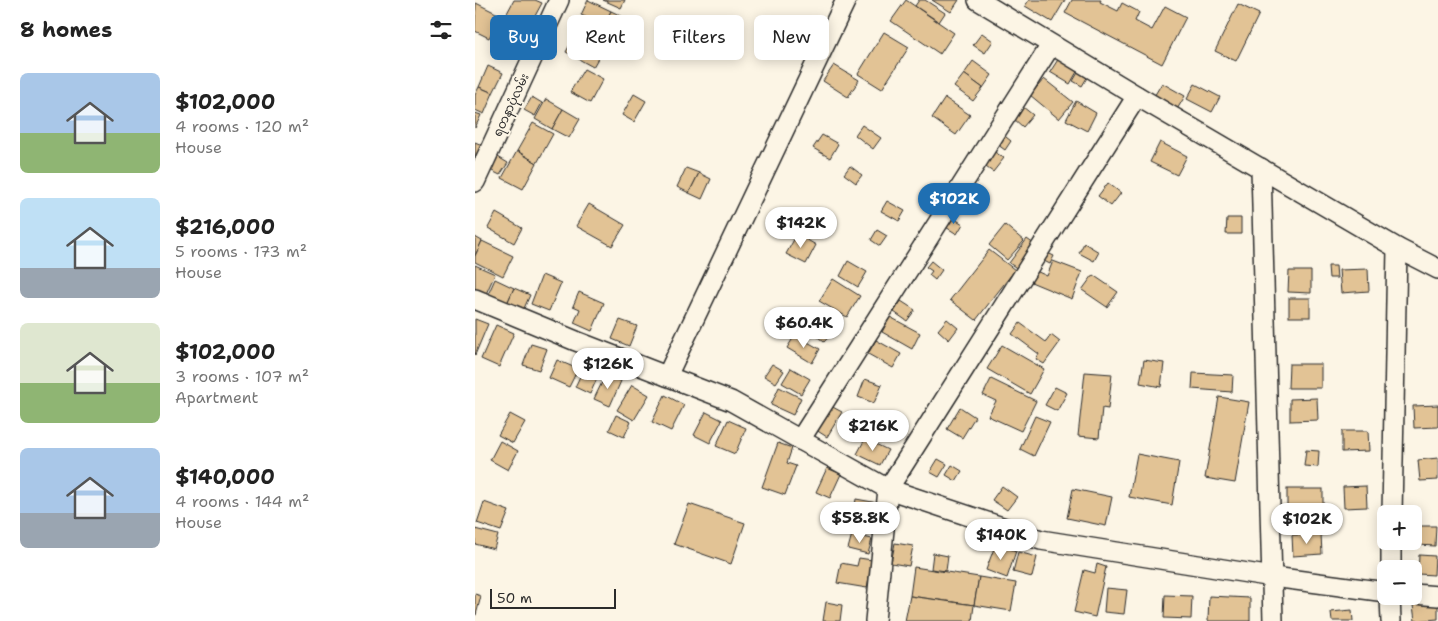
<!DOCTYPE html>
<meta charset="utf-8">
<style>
body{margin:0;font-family:"Shantell Sans","Noto Sans Myanmar",sans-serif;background:#f6f6f6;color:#222;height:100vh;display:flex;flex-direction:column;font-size:19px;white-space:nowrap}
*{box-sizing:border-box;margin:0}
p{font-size:16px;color:#767676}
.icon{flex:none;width:28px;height:28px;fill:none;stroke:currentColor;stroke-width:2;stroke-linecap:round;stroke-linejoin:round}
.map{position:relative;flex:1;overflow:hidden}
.side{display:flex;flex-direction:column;background:#fff;width:475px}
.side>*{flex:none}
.hud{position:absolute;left:15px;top:15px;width:475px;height:45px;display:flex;gap:10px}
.tools{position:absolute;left:902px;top:505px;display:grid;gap:10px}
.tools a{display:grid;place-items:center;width:45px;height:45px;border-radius:8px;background:#fff;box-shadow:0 2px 12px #0003;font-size:25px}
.scale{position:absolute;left:15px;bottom:12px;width:126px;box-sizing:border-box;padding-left:5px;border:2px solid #2b2b2b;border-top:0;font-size:14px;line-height:18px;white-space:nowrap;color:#2b2b2b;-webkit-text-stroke:4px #fcf5e5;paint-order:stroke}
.price{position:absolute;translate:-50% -42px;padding:0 11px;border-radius:18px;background:#fff;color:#222;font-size:16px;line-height:32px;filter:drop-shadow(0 1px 2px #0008)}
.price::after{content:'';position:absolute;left:50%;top:30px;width:15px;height:11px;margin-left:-8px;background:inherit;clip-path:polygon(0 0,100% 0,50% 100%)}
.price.selected{background:#1f6fb2;color:#fff}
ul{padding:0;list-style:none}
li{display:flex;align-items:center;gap:15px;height:125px;padding:0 20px}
li span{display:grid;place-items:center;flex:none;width:140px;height:100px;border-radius:8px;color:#555}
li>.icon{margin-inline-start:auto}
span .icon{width:60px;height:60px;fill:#fffc;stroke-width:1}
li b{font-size:21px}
h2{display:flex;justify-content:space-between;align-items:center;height:60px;padding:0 20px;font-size:21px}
.pill{padding:0 18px;border-radius:8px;background:#fff;box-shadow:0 2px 12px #0003;font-size:18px;line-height:45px}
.pill.selected{background:#1f6fb2;color:#fff}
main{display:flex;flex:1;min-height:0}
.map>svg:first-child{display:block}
.building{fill:#e2c395;stroke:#2b2b2b}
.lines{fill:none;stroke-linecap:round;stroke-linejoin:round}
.street-casing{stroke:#2b2b2b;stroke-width:22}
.street{stroke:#fcf5e5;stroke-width:19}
.labels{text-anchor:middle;stroke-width:4;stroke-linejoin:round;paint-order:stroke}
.street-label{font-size:12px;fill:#2b2b2b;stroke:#fcf5e5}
</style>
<main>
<section class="side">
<h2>8 homes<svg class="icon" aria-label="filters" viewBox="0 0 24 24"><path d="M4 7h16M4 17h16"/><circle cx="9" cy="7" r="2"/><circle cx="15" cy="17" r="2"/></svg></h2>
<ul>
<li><span style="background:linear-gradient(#a9c7e8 60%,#8fb573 0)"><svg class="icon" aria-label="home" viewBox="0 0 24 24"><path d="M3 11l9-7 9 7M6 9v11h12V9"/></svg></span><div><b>$102,000</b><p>4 rooms · 120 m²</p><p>House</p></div></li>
<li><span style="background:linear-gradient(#bfe0f5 70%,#9aa5b1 0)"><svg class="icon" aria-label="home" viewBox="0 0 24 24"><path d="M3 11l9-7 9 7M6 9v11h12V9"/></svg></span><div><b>$216,000</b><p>5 rooms · 173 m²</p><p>House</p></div></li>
<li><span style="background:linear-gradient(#dfe7d0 60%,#8fb573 0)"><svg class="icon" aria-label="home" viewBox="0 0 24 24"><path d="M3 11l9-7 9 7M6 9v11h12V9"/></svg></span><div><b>$102,000</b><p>3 rooms · 107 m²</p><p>Apartment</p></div></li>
<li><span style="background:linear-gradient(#a9c7e8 65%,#9aa5b1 0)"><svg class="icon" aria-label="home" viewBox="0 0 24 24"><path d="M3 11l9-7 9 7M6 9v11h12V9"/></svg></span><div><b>$140,000</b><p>4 rooms · 144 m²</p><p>House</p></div></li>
</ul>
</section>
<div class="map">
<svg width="963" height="621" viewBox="0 0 963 621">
<rect width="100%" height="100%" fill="#fcf5e5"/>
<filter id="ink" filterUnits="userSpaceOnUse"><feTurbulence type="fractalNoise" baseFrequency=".02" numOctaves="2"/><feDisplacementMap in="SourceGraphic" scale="10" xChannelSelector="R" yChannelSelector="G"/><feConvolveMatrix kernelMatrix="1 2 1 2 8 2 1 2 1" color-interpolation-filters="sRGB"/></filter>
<g filter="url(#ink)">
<g class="building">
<polygon points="39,0 60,0 67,3 54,27 31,15"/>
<polygon points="113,0 136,11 129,25 106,15"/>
<polygon points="128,0 150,0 146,8"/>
<polygon points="431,0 479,33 465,54 416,21"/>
<polygon points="444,0 450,0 470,13 464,22 440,6"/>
<polygon points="457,0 484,0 476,12"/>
<polygon points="554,0 590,0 577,22 550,6"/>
<polygon points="597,0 626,0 625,2 643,11 647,3 664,12 660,21 677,30 690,6 711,17 687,64 590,13"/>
<polygon points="1,3 25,15 14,38 0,31"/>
<polygon points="763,4 784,14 761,61 740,51"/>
<polygon points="136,11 159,22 152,36 129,25"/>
<polygon points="31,17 54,28 42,52 19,40"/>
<polygon points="104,19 121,29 114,42 97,33"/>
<polygon points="121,29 138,38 130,52 114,42"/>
<polygon points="409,32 434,47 407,89 383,74"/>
<polygon points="507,33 518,41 510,53 498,45"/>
<polygon points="99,37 126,53 118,67 91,52"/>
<polygon points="584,58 603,70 595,84 575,72"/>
<polygon points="498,61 517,75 508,88 489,74"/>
<polygon points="359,65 384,80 373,97 348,81"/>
<polygon points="13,66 28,73 18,93 4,87"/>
<polygon points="109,69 128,79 115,103 95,92"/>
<polygon points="604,71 613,76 607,86 598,81"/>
<polygon points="489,74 508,88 498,101 479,87"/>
<polygon points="569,79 598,102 584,119 555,95"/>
<polygon points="687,83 710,96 701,111 678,98"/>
<polygon points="720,84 745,97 737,112 712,99"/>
<polygon points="4,87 18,93 9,114 0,110 0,95"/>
<polygon points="159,94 171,101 159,122 147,115"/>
<polygon points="57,97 67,103 60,116 49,110"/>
<polygon points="470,98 495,115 481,135 457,118"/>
<polygon points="71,99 88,109 77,129 60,119"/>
<polygon points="601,101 621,113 612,131 591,120"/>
<polygon points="548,107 558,115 548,127 538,118"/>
<polygon points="88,109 105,119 94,138 77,129"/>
<polygon points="0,113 6,115 0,128"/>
<polygon points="58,123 78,134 62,163 42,151"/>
<polygon points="387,125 406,138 398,149 380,135"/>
<polygon points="526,133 536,141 530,150 519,142"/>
<polygon points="347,135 363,144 355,158 338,148"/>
<polygon points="0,142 7,145 0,160"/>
<polygon points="685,142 712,156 702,175 675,162"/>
<polygon points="515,149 529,158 518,172 505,163"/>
<polygon points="42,151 62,163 48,189 27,178"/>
<polygon points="23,157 33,163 25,175 15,170"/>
<polygon points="375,166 387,175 381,183 369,174"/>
<polygon points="211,168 224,173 214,193 202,187"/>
<polygon points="224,173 236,179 227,199 214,193"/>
<polygon points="633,183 646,193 636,206 623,196"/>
<polygon points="412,201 430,211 424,221 406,211"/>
<polygon points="114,204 150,225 137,246 101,226"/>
<polygon points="21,213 47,228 39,243 13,228"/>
<polygon points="475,216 488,224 482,234 469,226"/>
<polygon points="752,218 766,218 766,234 751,234"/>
<polygon points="530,225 549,241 532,260 514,245"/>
<polygon points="402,230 412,236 405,246 396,240"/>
<polygon points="322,234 341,245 331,264 311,254"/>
<polygon points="0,237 7,241 0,256"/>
<polygon points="552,239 563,247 546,271 534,263"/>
<polygon points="7,241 38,256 28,276 0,262 0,256"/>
<polygon points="609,243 624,252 619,261 604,253"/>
<polygon points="514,250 540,270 501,320 475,300"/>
<polygon points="566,250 579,256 575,264 563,258"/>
<polygon points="373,261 392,272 383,287 365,276"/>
<polygon points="456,261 467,270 460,280 454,275 457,271 451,267"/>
<polygon points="578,261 607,272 597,299 556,282 561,271 572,276"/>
<polygon points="0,265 20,274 10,296 0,291"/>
<polygon points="853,266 861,266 862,278 854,278"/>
<polygon points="893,269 894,291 866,293 864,270"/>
<polygon points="814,271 836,271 836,293 813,292"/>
<polygon points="67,275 86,283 74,311 56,304"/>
<polygon points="618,275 643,292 632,307 607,290"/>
<polygon points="20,279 39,288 30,308 11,299"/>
<polygon points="358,279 385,296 372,317 344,301"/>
<polygon points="39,288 55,295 46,315 30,308"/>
<polygon points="104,292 129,303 117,331 99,323 105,309 98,306"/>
<rect x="814" y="298" width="21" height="19"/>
<polygon points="426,301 440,310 432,321 419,312"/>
<polygon points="349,317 362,328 349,342 337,332"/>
<polygon points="415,317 445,333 437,349 407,332"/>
<polygon points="0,319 13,324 0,355"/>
<polygon points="472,319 483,328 474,340 463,330"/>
<polygon points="145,320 162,326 154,346 137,339"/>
<polygon points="545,323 571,342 576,335 585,342 569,364 561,359 564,354 537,334"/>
<polygon points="21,325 39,333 24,367 6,359"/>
<polygon points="320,335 345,349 337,363 312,348"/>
<polygon points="401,340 426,354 418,368 393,354"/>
<polygon points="56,344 72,349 64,370 48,365"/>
<polygon points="527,345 569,369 555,394 512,369"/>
<polygon points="82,360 103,369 94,387 74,378"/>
<polygon points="669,360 689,363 686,387 665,383"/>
<polygon points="297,364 309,371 301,383 289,376"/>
<polygon points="814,364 846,364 846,388 813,388"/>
<polygon points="109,368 124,374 115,394 100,387"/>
<polygon points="316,368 335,379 326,394 307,383"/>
<polygon points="610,372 637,374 633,409 627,408 624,438 603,436"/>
<polygon points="718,373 758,375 757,392 717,389"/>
<polygon points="131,374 146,381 135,406 119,399"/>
<polygon points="390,379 407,385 399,403 383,397"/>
<polygon points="516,379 561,401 546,431 513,416 521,401 508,395"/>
<polygon points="157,385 174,395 159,420 142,410"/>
<polygon points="304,387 326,398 318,415 296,405"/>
<polygon points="580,387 592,393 582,411 570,405"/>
<polygon points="190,395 209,405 196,431 177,422"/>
<polygon points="744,397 774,402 760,483 730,478"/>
<polygon points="842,398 843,420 815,421 815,399"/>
<polygon points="352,404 367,412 352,437 338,428"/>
<polygon points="963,405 963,427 939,428 938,406"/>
<polygon points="485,407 500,417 487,438 472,429"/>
<polygon points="231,412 247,420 235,443 219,435"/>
<polygon points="35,414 50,422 38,443 23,435"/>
<polygon points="141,415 156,422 149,437 134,430"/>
<polygon points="560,416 575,422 559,456 545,449"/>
<polygon points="253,420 271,428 260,454 241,446"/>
<polygon points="867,431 893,431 894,451 867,452"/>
<polygon points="390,439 413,450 405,465 382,454"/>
<polygon points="25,441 43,451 33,470 15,460"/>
<polygon points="303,443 317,448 312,463 321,466 310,495 287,487"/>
<polygon points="831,450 844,451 843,467 829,466"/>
<polygon points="662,454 704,462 697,505 654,497"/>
<polygon points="963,458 963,480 945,481 943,460"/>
<polygon points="463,459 472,464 464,477 455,472"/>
<polygon points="477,465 487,471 481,481 471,475"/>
<polygon points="352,468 366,474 355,498 341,492"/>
<polygon points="527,486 542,497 532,510 517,500"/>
<polygon points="891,486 892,507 869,508 868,487"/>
<polygon points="598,489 637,497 631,526 592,518"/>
<rect x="812" y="489" width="36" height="21"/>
<polygon points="381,499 403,503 399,527 377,523"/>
<polygon points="9,502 34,511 26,531 2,523"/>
<polygon points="214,504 270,523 256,564 199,544"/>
<polygon points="943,526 961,526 960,546 943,545"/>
<polygon points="0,529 23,535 19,549 0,544"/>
<polygon points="377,534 397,539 393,554 373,549"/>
<polygon points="846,534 847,554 818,556 817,535"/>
<polygon points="420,543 438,546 434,566 416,563"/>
<polygon points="521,543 541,551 532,578 511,570"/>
<polygon points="543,552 562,557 557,577 538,572"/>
<polygon points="458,553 473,556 471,571 456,569"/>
<polygon points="944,555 960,556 959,575 943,574"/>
<polygon points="384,558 397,560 392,588 362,583 366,563 382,566"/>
<polygon points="622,564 631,567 620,617 599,612 609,570 620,573"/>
<polygon points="439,567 504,577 499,605 435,596"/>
<polygon points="504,577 541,583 536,611 499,605"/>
<polygon points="631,588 652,590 649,614 629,612"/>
<polygon points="0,594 6,596 1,615 0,615"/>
<polygon points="690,595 717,596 716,619 689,618"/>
<polygon points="435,596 499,605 497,621 430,621"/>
<polygon points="734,596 775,598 775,621 733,621"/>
<polygon points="351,602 367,605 365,621 348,621"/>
<polygon points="963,602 963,619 940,621 938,605"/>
<polygon points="877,610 878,621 857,621 856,612"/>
</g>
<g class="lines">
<g class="street-casing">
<g id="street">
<polyline points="503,0 662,96 922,248 963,269"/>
<polyline points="786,168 798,621"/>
<polyline points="0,182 84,0"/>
<polyline points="0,299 101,341 256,401 413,489 566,540 798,577 911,592"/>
<polyline points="192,376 371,0"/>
<polyline points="325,440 576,45"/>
<polyline points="917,514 922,248"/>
<polyline points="916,569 916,541"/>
<polyline points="939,594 963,596"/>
<polyline points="915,596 916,621"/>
<polyline points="400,621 413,489 662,96"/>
</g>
</g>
<use href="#street" class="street"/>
</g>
</g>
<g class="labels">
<g class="street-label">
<text transform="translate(36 105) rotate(-65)" y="4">ရတနာပုံလမ်း</text>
</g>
</g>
</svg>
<div class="tools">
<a>+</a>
<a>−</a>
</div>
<div class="scale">50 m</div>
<b class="price selected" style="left:479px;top:225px">$102K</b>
<b class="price" style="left:326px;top:249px">$142K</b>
<b class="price" style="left:329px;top:349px">$60.4K</b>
<b class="price" style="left:133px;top:390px">$126K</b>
<b class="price" style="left:398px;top:452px">$216K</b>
<b class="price" style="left:385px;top:544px">$58.8K</b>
<b class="price" style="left:832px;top:545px">$102K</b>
<b class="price" style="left:526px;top:561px">$140K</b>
<div class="hud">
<a class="pill selected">Buy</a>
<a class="pill">Rent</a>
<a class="pill">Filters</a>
<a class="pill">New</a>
</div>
</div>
</main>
